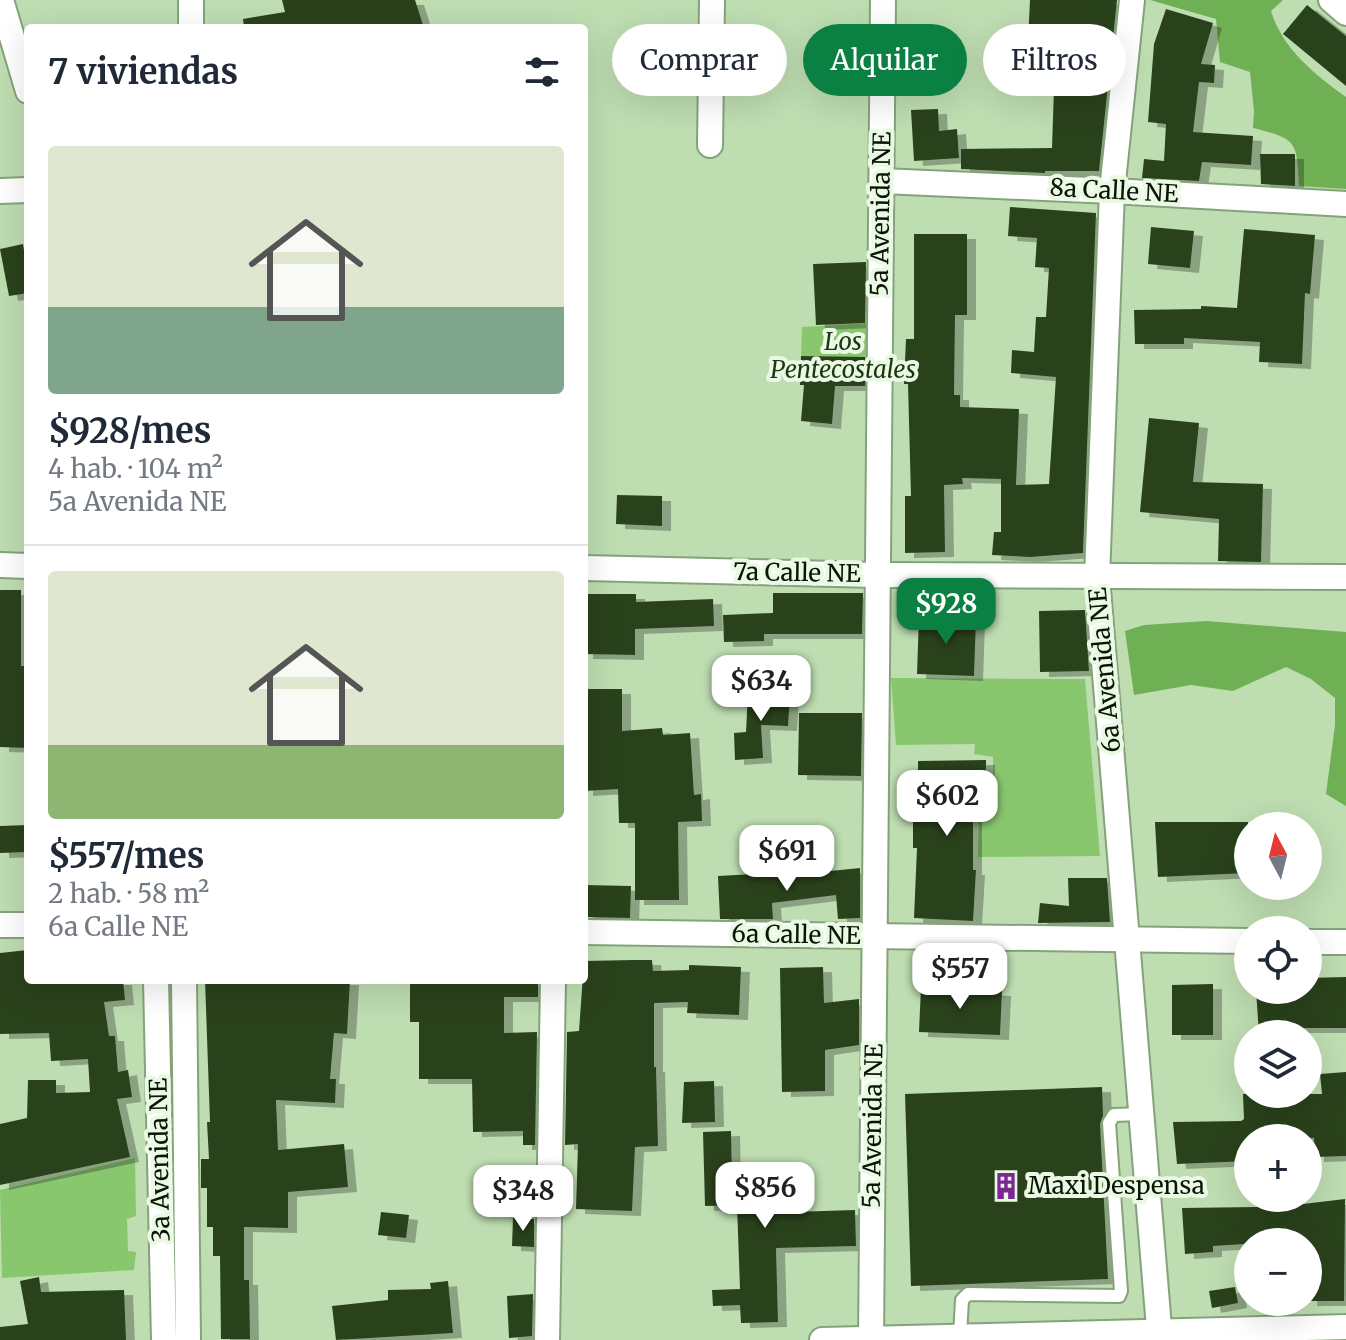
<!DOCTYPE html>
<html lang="es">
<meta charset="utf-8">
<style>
body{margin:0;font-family:Merriweather,serif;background:#f6f6f7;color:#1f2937;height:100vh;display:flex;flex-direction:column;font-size:30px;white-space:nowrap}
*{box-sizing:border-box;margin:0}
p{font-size:26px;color:#747a83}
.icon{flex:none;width:44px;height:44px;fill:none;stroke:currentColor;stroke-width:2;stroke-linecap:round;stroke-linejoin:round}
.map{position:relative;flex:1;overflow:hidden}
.side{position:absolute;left:24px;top:24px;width:564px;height:960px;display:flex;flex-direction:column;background:#fff;border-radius:8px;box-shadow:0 8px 32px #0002}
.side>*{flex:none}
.banner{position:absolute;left:612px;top:24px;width:614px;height:72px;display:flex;gap:16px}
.needle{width:52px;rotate:353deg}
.fabs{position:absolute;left:1234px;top:812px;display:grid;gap:16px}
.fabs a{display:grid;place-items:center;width:88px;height:88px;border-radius:50%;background:#fff;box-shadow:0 8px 32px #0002;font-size:40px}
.price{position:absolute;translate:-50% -68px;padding:0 18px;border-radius:16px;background:#fff;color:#222;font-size:26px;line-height:52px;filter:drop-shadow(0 2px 4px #0008)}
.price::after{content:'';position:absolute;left:50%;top:48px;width:24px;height:18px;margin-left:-12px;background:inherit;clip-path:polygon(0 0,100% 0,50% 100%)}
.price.on{background:#0b8043;color:#fff}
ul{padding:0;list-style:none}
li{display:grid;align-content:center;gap:16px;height:424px;padding:0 24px}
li+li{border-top:2px solid #e0e1e3}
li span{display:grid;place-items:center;height:248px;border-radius:8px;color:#555}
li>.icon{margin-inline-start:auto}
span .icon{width:144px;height:144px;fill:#fffc;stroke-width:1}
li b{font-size:34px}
h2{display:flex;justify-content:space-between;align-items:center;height:96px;padding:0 24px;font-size:34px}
.tag{padding:0 28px;border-radius:36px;background:#fff;box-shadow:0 8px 32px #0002;font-size:28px;line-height:72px}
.tag.on{background:#0b8043;color:#fff}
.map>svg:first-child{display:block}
.green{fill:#89c76f}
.forest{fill:#70b055}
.building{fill:#29431e;filter:url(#shadow)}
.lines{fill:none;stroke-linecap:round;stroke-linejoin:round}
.lane-casing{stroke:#85a37a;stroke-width:16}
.street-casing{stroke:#85a37a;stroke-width:28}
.lane{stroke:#fff;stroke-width:12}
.street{stroke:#fff;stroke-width:24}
.labels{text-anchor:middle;stroke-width:8;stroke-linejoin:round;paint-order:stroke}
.street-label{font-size:24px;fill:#091405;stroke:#e9f9e3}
.park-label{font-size:24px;font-style:italic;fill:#1d3611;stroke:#e9f9e3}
.poi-label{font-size:24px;fill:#091405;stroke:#e9f9e3;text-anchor:start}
</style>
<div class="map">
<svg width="1346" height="1340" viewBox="0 0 1346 1340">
<defs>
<filter id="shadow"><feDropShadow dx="9" dy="5" stdDeviation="0" flood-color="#0004"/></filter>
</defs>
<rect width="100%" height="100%" fill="#beddb1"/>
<g class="green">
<polygon points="874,323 873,386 800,385 802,327"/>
<polygon points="891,678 1085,679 1100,856 978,857 979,814 993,804 993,757 974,754 975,744 896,745"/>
<polygon points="135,1158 136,1216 127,1219 128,1251 136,1252 134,1270 2,1278 0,1190"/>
</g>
<g class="forest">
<path d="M1150,0h133l-12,11c11,37 44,64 75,86v92l-47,-3c-2,-45 -2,-47 -46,-58l1,-17 -4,-39 -30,-10 -4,-43z"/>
<polygon points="1206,621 1346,632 1346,806 1326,794 1335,725 1335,698 1311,679 1286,667 1233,691 1191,685 1134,695 1125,631 1144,625"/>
</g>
<g class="building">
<polygon points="282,0 415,0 424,28 244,28 243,19 285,12"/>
<polygon points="1030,0 1117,0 1099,171 1045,171 1045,173 961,169 961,149 1052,148 1054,88 1073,89 1078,42 1028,41"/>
<polygon points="1307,5 1346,36 1346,86 1283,34"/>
<polygon points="1166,9 1213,23 1201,64 1215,65 1214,83 1199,82 1193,132 1253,136 1251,165 1202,162 1199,181 1142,178 1144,159 1164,161 1166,124 1148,122 1154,44"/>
<polygon points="938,109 939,131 957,129 959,158 914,161 911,110"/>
<polygon points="1260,154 1295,154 1295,186 1261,184"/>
<polygon points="1010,207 1096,213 1083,553 1030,557 992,555 994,532 1001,532 1001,479 962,478 963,484 944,485 945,552 905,553 905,496 911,496 908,384 904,384 906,339 914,339 914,234 967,234 967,315 955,315 954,395 960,395 960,407 1019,409 1016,485 1049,484 1056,377 1011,373 1012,350 1034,352 1036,317 1046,317 1049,268 1035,267 1037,238 1008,236"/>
<polygon points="1151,227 1194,231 1190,268 1148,264"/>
<polygon points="1244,229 1315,235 1310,294 1305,293 1302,364 1259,362 1260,342 1184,338 1184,344 1135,344 1134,310 1201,309 1201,306 1237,308"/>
<polygon points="23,244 28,275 28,293 9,296 0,249"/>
<polygon points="866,262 865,323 816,325 813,264"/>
<polygon points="801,356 865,357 865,386 835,386 832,424 801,421 804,385 800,385"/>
<polygon points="1149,418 1199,423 1193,482 1263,484 1261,562 1218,561 1219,519 1140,512"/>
<polygon points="617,495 662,496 662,526 616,524"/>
<polygon points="0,590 21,590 21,666 28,666 28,748 0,747"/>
<polygon points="773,593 863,593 862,634 764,634 764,641 724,642 723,615 773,613"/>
<polygon points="584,594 636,594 636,602 713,599 714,626 635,629 635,655 584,654"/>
<polygon points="1085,610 1089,671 1040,672 1039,611"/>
<polygon points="919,616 976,618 974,676 917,674"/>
<polygon points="586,689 622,689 622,731 662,728 663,735 690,733 694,795 701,794 702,821 678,822 679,900 635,900 635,823 619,823 618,789 584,791"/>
<polygon points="748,693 790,695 788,726 761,725 763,758 735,760 734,733 746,732"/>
<polygon points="799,713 862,713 861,776 798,775"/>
<polygon points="986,760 985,803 973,803 973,870 976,870 973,921 914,918 917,848 913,848 913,816 918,816 918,761"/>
<polygon points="1155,822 1248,822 1248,873 1158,877"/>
<polygon points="28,825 28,852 0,853 0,826"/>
<polygon points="860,868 860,918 838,919 836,895 772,903 773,919 720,919 718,876 771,873 771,877"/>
<polygon points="1068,878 1107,878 1110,922 1038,923 1040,903 1069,906"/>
<polygon points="584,885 631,886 630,918 584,917"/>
<polygon points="28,950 28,980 123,980 125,1000 104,1002 109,1036 115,1036 118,1072 128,1070 132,1097 117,1099 130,1157 0,1185 0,1124 27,1118 28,1080 56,1080 56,1093 90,1092 88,1059 51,1061 49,1033 0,1034 0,953"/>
<polygon points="633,960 652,960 653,971 689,970 689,965 741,967 739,1015 687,1013 688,1002 654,1003 654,1067 656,1067 658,1146 635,1147 632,1211 576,1209 578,1144 565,1145 567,1032 579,1031 584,961"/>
<polygon points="823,967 824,1003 859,999 859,1045 825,1050 825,1091 782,1092 780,968"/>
<polygon points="1346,977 1346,1028 1290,1028 1290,1034 1259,1034 1256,990 1308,990 1308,978"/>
<polygon points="205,980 350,980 347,1034 334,1033 330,1079 336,1079 335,1103 276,1100 278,1150 344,1144 348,1187 288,1192 288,1228 244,1227 244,1280 249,1280 250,1339 221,1339 220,1256 213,1256 213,1227 207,1227 207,1188 201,1188 201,1159 209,1159 207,1122 210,1122"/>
<polygon points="410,980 538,980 538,997 504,997 504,1033 537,1032 535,1145 523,1145 523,1131 473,1132 472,1079 419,1079 419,1022 410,1022"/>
<polygon points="1213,984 1213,1035 1172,1035 1172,985"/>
<polygon points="921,987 1002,991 1000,1035 919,1032"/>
<polygon points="1346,1072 1346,1156 1315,1157 1314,1138 1248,1138 1248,1161 1177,1164 1173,1122 1241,1121 1244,1119 1243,1094 1322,1094 1320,1074"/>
<polygon points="714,1081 715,1122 682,1123 684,1082"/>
<polygon points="1102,1087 1103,1116 1100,1124 1108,1279 911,1286 905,1094"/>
<polygon points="731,1131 732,1182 794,1184 792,1212 855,1210 856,1246 776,1248 778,1322 741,1323 740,1305 713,1306 712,1290 740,1289 737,1205 705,1206 703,1132"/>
<polygon points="1345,1199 1344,1301 1308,1301 1308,1240 1213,1246 1213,1252 1185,1254 1182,1208 1256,1207 1278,1204 1278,1207"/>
<polygon points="381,1212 409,1215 406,1238 378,1235"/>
<polygon points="513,1218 534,1219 534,1247 512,1246"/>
<polygon points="39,1277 41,1292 124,1290 126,1340 0,1340 0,1327 28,1324 20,1281"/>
<polygon points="448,1281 453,1333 336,1340 332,1306 388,1300 388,1290 431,1289 430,1283"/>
<polygon points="1235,1287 1238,1303 1212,1308 1209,1291"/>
<polygon points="533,1294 532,1336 509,1338 507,1296"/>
</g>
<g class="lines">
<g class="lane-casing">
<polyline id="lane" points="960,1335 962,1300 968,1294 1119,1296 1121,1291 1109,1123 1114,1115 1142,1114"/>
</g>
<g class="street-casing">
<g id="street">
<polyline points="1,0 28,91"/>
<polyline points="191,0 191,28"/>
<polyline points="1132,0 1112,191 1097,577 1160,1340"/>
<polyline points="1331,0 1346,13"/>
<polyline points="710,145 712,0"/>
<polyline points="882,181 1112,191 1346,204"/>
<polyline points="0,191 28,190"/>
<polyline points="0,565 28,566"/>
<polyline points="584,568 878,575 1346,577"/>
<polyline points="0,925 28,925"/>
<polyline points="584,932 1248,941"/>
<polyline points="1308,942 1346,942"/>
<polyline points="156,980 164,1340"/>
<polyline points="184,980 188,1340"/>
<polyline points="547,1340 553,980"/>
<polyline points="822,1340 1346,1327"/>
<polyline points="871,1340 883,0"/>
</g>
</g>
<use href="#lane" class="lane"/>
<use href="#street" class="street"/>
</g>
<defs>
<g id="building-bare" transform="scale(2.16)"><path d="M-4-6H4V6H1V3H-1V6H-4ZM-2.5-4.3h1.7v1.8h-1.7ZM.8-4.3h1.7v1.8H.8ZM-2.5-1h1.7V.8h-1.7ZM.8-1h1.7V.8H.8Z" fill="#7d2796" stroke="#e9f9e3" stroke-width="2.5" paint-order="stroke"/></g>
</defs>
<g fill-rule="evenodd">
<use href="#building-bare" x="1006" y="1186"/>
</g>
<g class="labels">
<g class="street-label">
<text transform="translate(1114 191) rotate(3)" y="8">8a Calle NE</text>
<text transform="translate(881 214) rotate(-89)" y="8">5a Avenida NE</text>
<text transform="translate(797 573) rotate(1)" y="8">7a Calle NE</text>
<text transform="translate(1105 670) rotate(-95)" y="8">6a Avenida NE</text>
<text transform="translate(796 935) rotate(1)" y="8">6a Calle NE</text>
<text transform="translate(873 1126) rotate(-89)" y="8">5a Avenida NE</text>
<text transform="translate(160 1160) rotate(-91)" y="8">3a Avenida NE</text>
</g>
<g class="park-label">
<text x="843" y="350">Los<tspan x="843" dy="28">Pentecostales</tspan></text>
</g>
<g class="poi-label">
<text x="1028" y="1194">Maxi Despensa</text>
</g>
</g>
</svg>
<div class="fabs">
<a><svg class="needle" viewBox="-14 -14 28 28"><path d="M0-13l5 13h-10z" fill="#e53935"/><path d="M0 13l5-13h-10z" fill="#747a83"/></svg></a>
<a><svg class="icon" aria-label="locate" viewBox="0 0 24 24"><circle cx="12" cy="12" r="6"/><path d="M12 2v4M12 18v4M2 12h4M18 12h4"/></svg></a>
<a><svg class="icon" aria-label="layers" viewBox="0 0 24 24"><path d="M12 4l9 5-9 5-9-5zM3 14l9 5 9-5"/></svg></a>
<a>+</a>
<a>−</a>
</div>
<b class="price on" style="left:946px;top:646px">$928</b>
<b class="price" style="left:761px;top:723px">$634</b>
<b class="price" style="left:947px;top:838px">$602</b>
<b class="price" style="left:787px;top:893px">$691</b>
<b class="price" style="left:960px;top:1011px">$557</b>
<b class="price" style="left:765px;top:1230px">$856</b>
<b class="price" style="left:523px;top:1233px">$348</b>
<div class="banner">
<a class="tag">Comprar</a>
<a class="tag on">Alquilar</a>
<a class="tag">Filtros</a>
</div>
<section class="side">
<h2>7 viviendas<svg class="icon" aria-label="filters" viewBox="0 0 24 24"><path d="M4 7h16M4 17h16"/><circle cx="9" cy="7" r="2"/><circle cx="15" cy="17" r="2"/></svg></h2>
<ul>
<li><span style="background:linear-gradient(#dfe7d0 65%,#7fa58c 0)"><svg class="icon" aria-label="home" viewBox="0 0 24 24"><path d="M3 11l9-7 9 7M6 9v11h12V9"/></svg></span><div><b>$928/mes</b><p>4 hab. · 104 m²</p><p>5a Avenida NE</p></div></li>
<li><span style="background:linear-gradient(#dfe7d0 70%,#8fb573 0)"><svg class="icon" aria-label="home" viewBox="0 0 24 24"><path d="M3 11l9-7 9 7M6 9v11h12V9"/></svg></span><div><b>$557/mes</b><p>2 hab. · 58 m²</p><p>6a Calle NE</p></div></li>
</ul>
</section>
</div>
